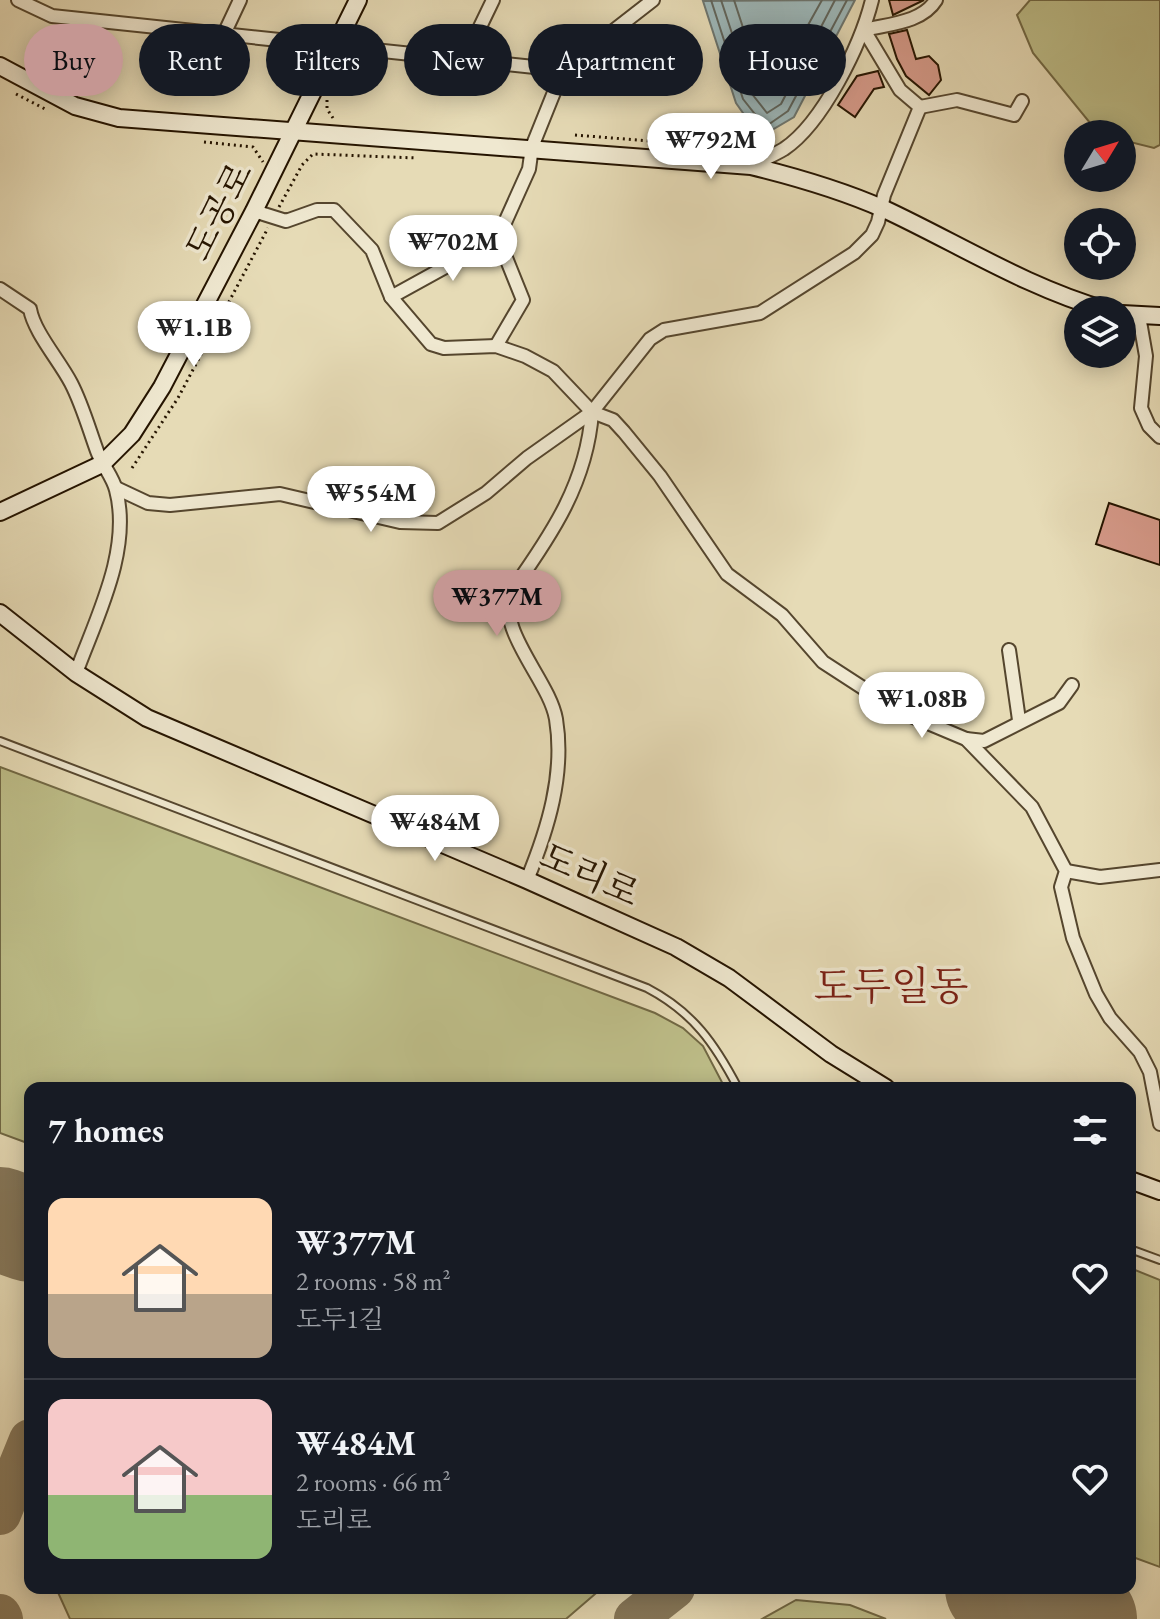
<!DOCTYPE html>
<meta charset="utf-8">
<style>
body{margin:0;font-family:"EB Garamond","Noto Serif KR",serif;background:#20242c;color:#f1f3f6;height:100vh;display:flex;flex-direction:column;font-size:30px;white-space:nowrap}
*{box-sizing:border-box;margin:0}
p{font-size:26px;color:#9ea1a6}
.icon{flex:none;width:44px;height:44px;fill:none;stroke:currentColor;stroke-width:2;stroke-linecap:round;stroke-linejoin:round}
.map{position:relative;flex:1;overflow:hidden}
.side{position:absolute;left:24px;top:1082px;width:1112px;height:512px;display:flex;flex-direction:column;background:#171b24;border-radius:16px;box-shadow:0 4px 20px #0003}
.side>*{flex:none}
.hud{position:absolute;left:24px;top:24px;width:1112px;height:72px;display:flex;gap:16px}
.needle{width:52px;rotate:52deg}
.buttons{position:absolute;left:1064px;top:120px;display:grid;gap:16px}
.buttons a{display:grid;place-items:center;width:72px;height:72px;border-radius:50%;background:#171b24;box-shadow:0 4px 20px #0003;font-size:40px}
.price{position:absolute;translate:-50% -68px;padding:0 18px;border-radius:28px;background:#fff;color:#222;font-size:26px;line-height:52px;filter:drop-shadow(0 2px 4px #0008)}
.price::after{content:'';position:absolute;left:50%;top:48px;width:24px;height:18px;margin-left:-12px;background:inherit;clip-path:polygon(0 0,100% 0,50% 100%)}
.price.selected{background:#c59692;color:#111}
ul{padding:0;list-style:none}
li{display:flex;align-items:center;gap:24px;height:200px;padding:0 24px}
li+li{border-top:2px solid #363941}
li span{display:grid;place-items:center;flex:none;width:224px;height:160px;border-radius:16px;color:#555}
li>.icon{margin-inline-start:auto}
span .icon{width:96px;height:96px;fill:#fffc;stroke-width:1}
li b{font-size:34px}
h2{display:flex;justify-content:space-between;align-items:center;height:96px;padding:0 24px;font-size:34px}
.tag{padding:0 28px;border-radius:36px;background:#171b24;box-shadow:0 4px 20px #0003;font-size:28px;line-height:72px}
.tag.selected{background:#c59692;color:#111}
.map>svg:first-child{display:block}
.green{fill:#bdbd88;stroke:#716844;stroke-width:2}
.water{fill:#9db8ba;stroke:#6d7670;stroke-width:2}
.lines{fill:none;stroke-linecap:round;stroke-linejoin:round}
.shore{stroke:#61665d;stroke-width:2}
.taxiway{stroke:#86785b;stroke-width:42}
.runway{stroke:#86785b;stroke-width:104}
.building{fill:#d69a8a;stroke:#251400;stroke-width:2}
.lane-casing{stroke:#55462e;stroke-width:10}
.street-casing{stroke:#55462e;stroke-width:16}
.secondary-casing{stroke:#251400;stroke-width:20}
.path{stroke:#251400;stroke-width:3;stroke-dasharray:2 4;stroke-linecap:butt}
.lane{stroke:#efe8d0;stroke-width:6}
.street{stroke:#efe8d0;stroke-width:12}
.secondary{stroke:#efe8d0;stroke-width:16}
.labels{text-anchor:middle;stroke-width:7;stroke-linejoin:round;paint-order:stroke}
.street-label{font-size:36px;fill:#251400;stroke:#efe8d0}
.quarter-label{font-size:40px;fill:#7a1f14;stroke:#efe8d0}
</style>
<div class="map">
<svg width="1160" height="1619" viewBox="0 0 1160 1619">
<rect width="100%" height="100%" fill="#e6dbb6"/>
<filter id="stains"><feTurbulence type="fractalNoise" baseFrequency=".0025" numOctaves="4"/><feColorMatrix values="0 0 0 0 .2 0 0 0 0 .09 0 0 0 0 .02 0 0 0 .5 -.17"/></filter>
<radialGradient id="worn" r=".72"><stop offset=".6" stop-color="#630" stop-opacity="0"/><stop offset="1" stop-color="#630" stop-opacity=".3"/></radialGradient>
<g class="green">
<polygon points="1030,0 1160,0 1160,145 1154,148 1122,140 1122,134 1099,134 1033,53 1017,15"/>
<polygon points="0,767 655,1013 683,1028 703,1046 725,1088 30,1088 30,1144 0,1133"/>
<polygon points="1130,1268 1160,1280 1160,1567 1130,1556"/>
<polygon points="56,1588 602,1588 566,1619 70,1619"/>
<polygon points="796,1600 850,1605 886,1619 762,1619"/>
</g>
<polygon class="water" points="855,0 794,117 760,137 736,103 703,1"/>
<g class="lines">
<g class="shore">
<polyline points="711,0 743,99 765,127 788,111 847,0"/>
<polyline points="721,0 752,94 767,113 781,104 835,0"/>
<polyline points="734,0 763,89 769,95 822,0"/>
</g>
<g class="taxiway">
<polyline points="0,1232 30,1234"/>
<polyline points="0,1514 30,1440"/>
<polyline points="0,1615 2,1619"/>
<polyline points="635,1619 674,1588"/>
</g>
<g class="runway">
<polyline points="0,1219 30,1230"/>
<polyline points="997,1588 1085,1619"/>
</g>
</g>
<g class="building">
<polygon points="889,0 924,0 893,15"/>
<polygon points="907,30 916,59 929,56 938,65 941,80 929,95 906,76 897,59 889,34"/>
<polygon points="878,71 884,87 874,89 855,117 838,105 857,76"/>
<polygon points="1109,503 1160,520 1160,565 1096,544"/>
</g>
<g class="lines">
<g class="lane-casing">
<g id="lane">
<path d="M0,741l647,247c46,24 68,56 91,100"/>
<polyline points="1130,1249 1160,1260"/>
</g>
</g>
<g class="street-casing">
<g id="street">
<polyline points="18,0 52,16 563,70"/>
<polyline points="225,32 240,0"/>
<polyline points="465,58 493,0"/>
<polyline points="920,107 957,100 1014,115 1022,101"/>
<path d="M751,166c11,-6 23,-11 33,-17 39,-26 77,-105 88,-149"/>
<polyline points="254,211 286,221 317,210 334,210 372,250 391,297 431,344 444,348 496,346 525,356 553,371 592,412 613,420 624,432 660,476 727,574 782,615 823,662 897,710 966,739 1032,807 1066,871 1061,887 1073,938 1096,994 1110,1018 1140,1052 1150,1072 1160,1124"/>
<path d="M0,289l30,20c4,23 29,51 41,74 11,21 18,46 26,68 5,14 16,26 19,39 16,60 -20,128 -40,183"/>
<polyline points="391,297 498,238"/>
<polyline points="1139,316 1146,356 1141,408 1149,426 1160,437"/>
<polyline points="496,346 523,300 498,238 529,169 532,147 563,70 653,0"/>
<path d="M116,488l32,15 22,2 110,-11 120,28 38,1 48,-30 41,-35 65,-46 58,-73 14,-9 96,-17 94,-60 18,-18 6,-13 6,-27 36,-88 -20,-17 -36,-60c24,-6 58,-7 72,-30"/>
<polyline points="1009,650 1019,720"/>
<polyline points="966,739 984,741 1059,703 1072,685"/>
<polyline points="1066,871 1100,877 1160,870"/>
<path d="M527,880c21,-51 38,-106 29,-161 -7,-40 -63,-91 -43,-130 39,-55 74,-107 79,-177"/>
</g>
</g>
<g class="secondary-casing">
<g id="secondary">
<path d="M0,66l75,40 44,12 632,48c45,11 90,24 133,43 73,34 144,79 222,101"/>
<polyline points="1122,314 1160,316"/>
<polyline points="0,512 102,464 132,434 162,387 254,211 358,0"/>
<polyline points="0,613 76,673 147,718 527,880 676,947 729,978 831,1054 886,1088"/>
<polyline points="1130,1180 1160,1191"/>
</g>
</g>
<g class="path">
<polyline points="16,94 45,109"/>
<polyline points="327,100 327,109 333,118"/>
<polyline points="575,135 699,145"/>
<polyline points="204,142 253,147 263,162"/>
<polyline points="279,207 302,165 313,154 417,158"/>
<polyline points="132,468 178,398 268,228"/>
</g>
<use href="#lane" class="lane"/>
<use href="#street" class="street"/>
<use href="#secondary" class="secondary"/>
</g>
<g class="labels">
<g class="street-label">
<text transform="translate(218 211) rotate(-63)" y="13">도공로</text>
<text transform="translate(590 874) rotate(24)" y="13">도리로</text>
</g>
<g class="quarter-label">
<text x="891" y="1000">도두일동</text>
</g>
</g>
<rect width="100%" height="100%" filter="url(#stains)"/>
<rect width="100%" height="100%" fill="url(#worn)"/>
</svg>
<div class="buttons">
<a><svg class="needle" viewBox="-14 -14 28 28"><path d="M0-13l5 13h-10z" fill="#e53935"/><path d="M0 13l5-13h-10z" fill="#9ea1a6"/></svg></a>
<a><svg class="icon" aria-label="locate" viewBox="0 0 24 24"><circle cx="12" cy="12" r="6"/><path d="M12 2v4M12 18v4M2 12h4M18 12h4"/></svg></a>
<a><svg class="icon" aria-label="layers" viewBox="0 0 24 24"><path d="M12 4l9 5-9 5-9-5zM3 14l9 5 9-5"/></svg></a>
</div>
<b class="price" style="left:711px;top:181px">₩792M</b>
<b class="price" style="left:453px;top:283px">₩702M</b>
<b class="price" style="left:194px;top:369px">₩1.1B</b>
<b class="price" style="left:371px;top:534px">₩554M</b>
<b class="price selected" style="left:497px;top:638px">₩377M</b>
<b class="price" style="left:922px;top:740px">₩1.08B</b>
<b class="price" style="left:435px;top:863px">₩484M</b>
<div class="hud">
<a class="tag selected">Buy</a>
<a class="tag">Rent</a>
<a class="tag">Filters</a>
<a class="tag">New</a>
<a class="tag">Apartment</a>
<a class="tag">House</a>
</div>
<section class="side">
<h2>7 homes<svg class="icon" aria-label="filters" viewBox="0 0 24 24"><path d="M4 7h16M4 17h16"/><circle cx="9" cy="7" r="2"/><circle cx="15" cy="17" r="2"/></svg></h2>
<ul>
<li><span style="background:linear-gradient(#ffd9b3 60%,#b9a48a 0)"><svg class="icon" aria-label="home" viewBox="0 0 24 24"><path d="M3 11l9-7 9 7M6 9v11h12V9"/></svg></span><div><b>₩377M</b><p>2 rooms · 58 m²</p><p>도두1길</p></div><svg class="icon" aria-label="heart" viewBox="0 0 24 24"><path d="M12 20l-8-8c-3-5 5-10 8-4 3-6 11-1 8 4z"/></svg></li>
<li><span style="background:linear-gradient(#f6c9c9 60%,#8fb573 0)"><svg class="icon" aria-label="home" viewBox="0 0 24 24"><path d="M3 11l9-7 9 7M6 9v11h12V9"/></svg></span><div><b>₩484M</b><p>2 rooms · 66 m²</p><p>도리로</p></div><svg class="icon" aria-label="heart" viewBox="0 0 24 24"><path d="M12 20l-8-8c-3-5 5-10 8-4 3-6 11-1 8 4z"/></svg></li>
</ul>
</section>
</div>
